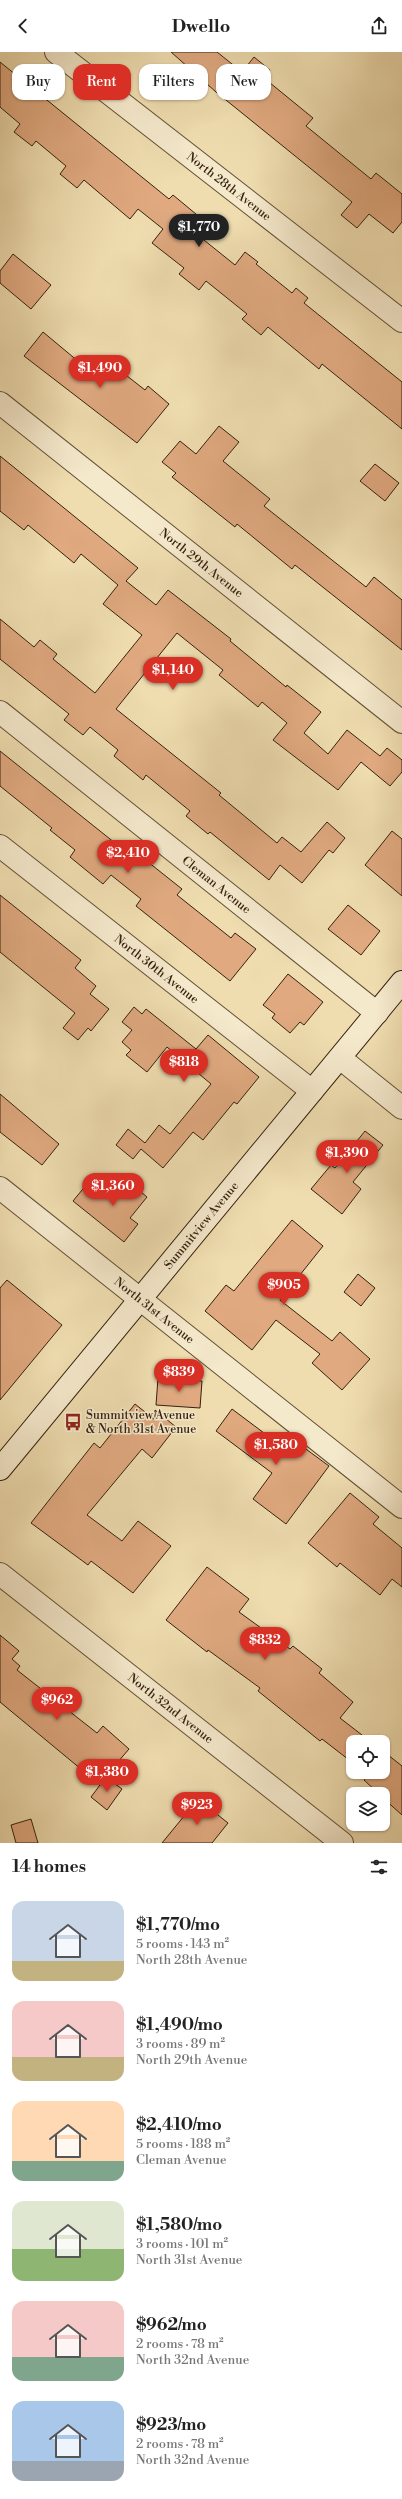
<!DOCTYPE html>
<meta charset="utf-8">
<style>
body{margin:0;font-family:"Libre Bodoni",serif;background:#f2f2f2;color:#222;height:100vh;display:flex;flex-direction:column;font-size:15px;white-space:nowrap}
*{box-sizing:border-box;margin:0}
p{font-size:13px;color:#767676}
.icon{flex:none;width:22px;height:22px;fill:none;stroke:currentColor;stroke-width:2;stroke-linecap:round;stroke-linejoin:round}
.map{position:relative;height:1791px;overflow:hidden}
.panel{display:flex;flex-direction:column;background:#fff;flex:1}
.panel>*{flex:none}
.hud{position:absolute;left:12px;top:12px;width:378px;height:36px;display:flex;gap:8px}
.buttons{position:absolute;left:346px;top:1683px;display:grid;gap:8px}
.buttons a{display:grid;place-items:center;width:44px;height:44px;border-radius:8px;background:#fff;box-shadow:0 1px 3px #0004;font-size:20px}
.price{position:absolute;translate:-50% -34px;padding:0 9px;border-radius:14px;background:#d93025;color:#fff;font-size:13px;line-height:26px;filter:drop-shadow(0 1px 2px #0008)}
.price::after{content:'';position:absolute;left:50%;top:24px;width:12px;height:9px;margin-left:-6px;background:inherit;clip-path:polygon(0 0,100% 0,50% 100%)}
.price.on{background:#222;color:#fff}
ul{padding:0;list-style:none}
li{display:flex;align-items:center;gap:12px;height:100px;padding:0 12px}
li span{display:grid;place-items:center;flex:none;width:112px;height:80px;border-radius:12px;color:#555}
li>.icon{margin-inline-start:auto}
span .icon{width:48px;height:48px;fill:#fffc;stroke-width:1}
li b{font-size:17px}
h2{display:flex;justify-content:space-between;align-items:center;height:48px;padding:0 12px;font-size:17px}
.tag{padding:0 14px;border-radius:12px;background:#fff;box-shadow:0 1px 3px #0004;font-size:14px;line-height:36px}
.tag.on{background:#d93025;color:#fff}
header{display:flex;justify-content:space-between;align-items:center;height:52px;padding:0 12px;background:#fff;font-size:18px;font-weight:800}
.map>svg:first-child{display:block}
.building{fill:#e0a980;stroke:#35220e}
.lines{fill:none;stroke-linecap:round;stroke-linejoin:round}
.minor-casing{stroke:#645136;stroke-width:24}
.secondary-casing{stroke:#35220e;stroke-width:24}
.minor{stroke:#f5e9cc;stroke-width:22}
.secondary{stroke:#f5e9cc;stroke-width:22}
.labels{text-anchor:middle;stroke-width:3;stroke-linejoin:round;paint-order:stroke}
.street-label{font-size:12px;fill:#35220e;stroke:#f5e9cc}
.poi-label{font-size:12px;fill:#35220e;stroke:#f5e9cc;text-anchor:start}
</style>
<header><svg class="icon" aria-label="back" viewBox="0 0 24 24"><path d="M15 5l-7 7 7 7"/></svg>Dwello<svg class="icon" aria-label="share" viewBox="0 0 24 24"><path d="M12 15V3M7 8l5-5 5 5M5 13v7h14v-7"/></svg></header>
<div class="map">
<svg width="402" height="1791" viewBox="0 0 402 1791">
<rect width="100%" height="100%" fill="#efddb0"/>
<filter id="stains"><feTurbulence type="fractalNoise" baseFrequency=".005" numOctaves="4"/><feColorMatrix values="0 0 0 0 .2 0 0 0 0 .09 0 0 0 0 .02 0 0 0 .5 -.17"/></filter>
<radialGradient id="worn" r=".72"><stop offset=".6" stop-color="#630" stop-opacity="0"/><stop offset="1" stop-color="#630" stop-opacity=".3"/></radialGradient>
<g class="building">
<polygon points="171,0 217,0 242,20 254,5 270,18 264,26 313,66 306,74 371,127 376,121 402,142 402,170 393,181 369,162 357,176 341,163 352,150 216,40"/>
<polygon points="0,10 169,147 173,143 208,172 199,184 235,213 245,200 258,210 256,212 292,241 296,236 308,246 304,251 402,330 402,377 322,312 319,317 268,275 261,283 242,267 247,262 206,229 199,238 179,222 184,216 152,191 163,177 138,157 130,167 84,128 77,136 60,122 66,114 36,89 32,94 14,80 20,72 0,55"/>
<polygon points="13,202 51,233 31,257 0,231 0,219"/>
<polygon points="43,280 85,315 90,309 114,329 122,320 145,338 148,334 169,352 137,391 24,304"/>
<polygon points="219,374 239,390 223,409 270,447 264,454 366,535 374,525 402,548 402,598 295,513 292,517 237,472 235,475 172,425 176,421 162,410 180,389 196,402"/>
<polygon points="0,404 138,516 126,529 156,553 168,538 231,587 230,589 286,635 287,633 321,660 304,681 328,702 347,678 380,704 387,696 402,708 402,720 390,734 361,710 338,738 273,688 287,671 262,650 258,655 219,623 223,618 177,581 116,657 221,741 219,743 277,791 282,785 301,800 327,770 345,786 333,801 329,798 302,831 280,813 269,828 210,780 208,782 186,764 190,759 146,723 143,728 114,704 118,698 90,675 83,683 64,668 69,662 0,607 0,567 34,595 40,588 57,602 53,607 95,641 142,583 103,552 118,533 81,502 74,511 28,473 24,478 0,459"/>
<polygon points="375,412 399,431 385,449 360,429"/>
<polygon points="0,699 140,811 143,806 182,837 177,843 231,886 235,881 256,897 230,929 136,854 141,847 111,823 103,832 70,805 75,798 50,778 52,776 0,734"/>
<polygon points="392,779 402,787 402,844 365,813"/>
<polygon points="0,843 81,908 75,916 96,934 90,942 109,957 91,979 88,976 78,988 63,976 75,961 0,900"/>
<polygon points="348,853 380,879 361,903 328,877"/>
<polygon points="288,922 323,950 304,973 300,970 290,981 272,966 275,962 263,953"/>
<polygon points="134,955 142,962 146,957 196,997 208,983 259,1025 237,1052 234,1050 203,1088 193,1080 163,1116 141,1097 133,1107 116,1093 128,1077 145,1091 159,1073 170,1082 211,1032 167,995 147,1020 126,1003 131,998 122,990 132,978 122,970"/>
<polygon points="0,1042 59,1092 42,1113 0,1080"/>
<polygon points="365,1079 383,1093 353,1130 361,1137 342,1162 311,1137 331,1113 335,1116"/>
<polygon points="122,1124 147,1145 130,1166 138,1172 124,1190 73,1149 87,1132 104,1146"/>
<polygon points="292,1168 323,1194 280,1248 332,1289 340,1280 370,1307 342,1338 312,1311 320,1302 276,1268 252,1298 205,1259 226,1233 234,1239"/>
<polygon points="358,1222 375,1236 361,1254 344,1240"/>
<polygon points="7,1228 62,1273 0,1348 0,1236"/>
<polygon points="158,1326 202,1329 200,1356 156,1353"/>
<polygon points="135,1352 155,1368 155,1358 176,1375 152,1406 142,1397 87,1463 122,1489 138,1469 171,1494 133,1541 91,1509 88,1513 31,1471 94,1391 100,1396"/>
<polygon points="232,1357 288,1399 295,1389 329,1414 286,1472 253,1447 272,1421 216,1379"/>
<polygon points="350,1441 379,1465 373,1472 402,1496 402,1535 392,1527 380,1543 340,1511 337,1515 308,1491"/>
<polygon points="207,1515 249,1547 239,1560 290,1597 293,1594 322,1617 319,1621 353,1650 340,1666 371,1690 353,1690 353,1711 322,1687 320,1689 258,1639 260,1636 208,1598 207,1600 166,1568"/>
<polygon points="0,1583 19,1599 12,1607 20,1614 17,1618 97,1681 103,1674 129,1697 99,1732 0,1650"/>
<polygon points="383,1699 402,1714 402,1763 383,1746 383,1742 379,1742 364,1728 368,1723 365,1720 383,1720"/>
<polygon points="106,1725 122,1737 107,1758 91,1745"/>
<polygon points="198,1747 228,1771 212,1791 162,1791"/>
<polygon points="31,1767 38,1791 16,1791 11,1773"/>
</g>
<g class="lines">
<g class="minor-casing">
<g id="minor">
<path id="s1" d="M56,0l346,269"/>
<path id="s2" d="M0,351l402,319"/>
<path id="s3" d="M0,660l377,301"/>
<path id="s4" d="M0,794l312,245"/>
<polyline points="340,1006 402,1056"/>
<path id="s5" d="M0,1136l402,319"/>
<path id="s6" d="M0,1522l342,269"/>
</g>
</g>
<g class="secondary-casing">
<g id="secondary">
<path id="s7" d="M0,1417l402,-487"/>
</g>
</g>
<use href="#minor" class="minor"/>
<use href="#secondary" class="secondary"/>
</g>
<defs>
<g id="bus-bare" transform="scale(1.38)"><path d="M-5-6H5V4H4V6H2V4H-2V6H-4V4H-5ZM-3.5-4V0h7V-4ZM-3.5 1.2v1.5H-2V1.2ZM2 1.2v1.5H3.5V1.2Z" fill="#8f2418" stroke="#f5e9cc" stroke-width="2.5" paint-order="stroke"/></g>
</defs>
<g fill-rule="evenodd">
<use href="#bus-bare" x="73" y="1370"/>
</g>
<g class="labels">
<g class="street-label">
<text dy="4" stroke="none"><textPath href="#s1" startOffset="219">North 28th Avenue</textPath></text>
<text dy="4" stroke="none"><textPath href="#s2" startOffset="257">North 29th Avenue</textPath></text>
<text dy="4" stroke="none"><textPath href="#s3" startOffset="277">Cleman Avenue</textPath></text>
<text dy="4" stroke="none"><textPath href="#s4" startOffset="199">North 30th Avenue</textPath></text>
<text dy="4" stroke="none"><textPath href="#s7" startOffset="316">Summitview Avenue</textPath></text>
<text dy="4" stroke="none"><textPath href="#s5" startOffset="197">North 31st Avenue</textPath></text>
<text dy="4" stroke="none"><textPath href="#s6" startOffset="217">North 32nd Avenue</textPath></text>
</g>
<g class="poi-label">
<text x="86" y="1367">Summitview Avenue<tspan x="86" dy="14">&amp; North 31st Avenue</tspan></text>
</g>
</g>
<rect width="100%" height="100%" filter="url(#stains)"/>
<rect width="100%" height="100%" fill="url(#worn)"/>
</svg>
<div class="buttons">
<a><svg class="icon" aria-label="locate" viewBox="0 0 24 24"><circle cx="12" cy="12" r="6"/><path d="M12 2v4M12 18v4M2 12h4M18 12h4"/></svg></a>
<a><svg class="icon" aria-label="layers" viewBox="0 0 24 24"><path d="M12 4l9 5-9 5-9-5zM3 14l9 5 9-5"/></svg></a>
</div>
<b class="price on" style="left:199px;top:196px">$1,770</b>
<b class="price" style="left:100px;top:337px">$1,490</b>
<b class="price" style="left:173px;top:639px">$1,140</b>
<b class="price" style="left:128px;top:822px">$2,410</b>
<b class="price" style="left:184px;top:1031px">$818</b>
<b class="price" style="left:347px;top:1122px">$1,390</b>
<b class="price" style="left:113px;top:1155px">$1,360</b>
<b class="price" style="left:284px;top:1254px">$905</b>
<b class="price" style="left:179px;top:1341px">$839</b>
<b class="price" style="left:276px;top:1414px">$1,580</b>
<b class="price" style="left:265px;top:1609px">$832</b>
<b class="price" style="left:57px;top:1669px">$962</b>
<b class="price" style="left:107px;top:1741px">$1,380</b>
<b class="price" style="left:197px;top:1774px">$923</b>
<div class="hud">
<a class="tag">Buy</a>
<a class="tag on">Rent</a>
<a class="tag">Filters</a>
<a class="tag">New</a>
</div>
</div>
<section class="panel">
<h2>14 homes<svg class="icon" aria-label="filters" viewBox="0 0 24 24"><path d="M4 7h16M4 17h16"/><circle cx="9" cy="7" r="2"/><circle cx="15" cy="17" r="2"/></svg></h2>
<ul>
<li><span style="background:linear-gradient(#c9d6e8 75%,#c2b280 0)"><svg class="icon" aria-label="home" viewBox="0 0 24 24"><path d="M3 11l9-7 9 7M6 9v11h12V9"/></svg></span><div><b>$1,770/mo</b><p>5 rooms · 143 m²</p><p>North 28th Avenue</p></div></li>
<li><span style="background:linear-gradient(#f6c9c9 70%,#c2b280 0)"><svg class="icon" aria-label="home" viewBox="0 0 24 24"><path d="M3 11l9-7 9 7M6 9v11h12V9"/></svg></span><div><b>$1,490/mo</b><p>3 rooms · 89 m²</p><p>North 29th Avenue</p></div></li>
<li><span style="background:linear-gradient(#ffd9b3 75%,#7fa58c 0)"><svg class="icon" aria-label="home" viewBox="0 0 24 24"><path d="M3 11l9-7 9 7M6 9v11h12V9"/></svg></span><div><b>$2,410/mo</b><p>5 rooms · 188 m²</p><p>Cleman Avenue</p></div></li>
<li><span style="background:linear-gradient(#dfe7d0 60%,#8fb573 0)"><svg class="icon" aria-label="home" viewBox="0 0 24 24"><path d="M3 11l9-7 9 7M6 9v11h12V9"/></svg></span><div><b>$1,580/mo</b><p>3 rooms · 101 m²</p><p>North 31st Avenue</p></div></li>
<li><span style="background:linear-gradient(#f6c9c9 70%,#7fa58c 0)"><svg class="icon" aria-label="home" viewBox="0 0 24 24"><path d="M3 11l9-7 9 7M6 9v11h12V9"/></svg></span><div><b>$962/mo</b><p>2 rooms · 78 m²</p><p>North 32nd Avenue</p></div></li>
<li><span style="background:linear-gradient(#a9c7e8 75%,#9aa5b1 0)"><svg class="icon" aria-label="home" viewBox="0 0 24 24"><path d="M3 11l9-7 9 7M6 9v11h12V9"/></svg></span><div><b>$923/mo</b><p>2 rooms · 78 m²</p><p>North 32nd Avenue</p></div></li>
</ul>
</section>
